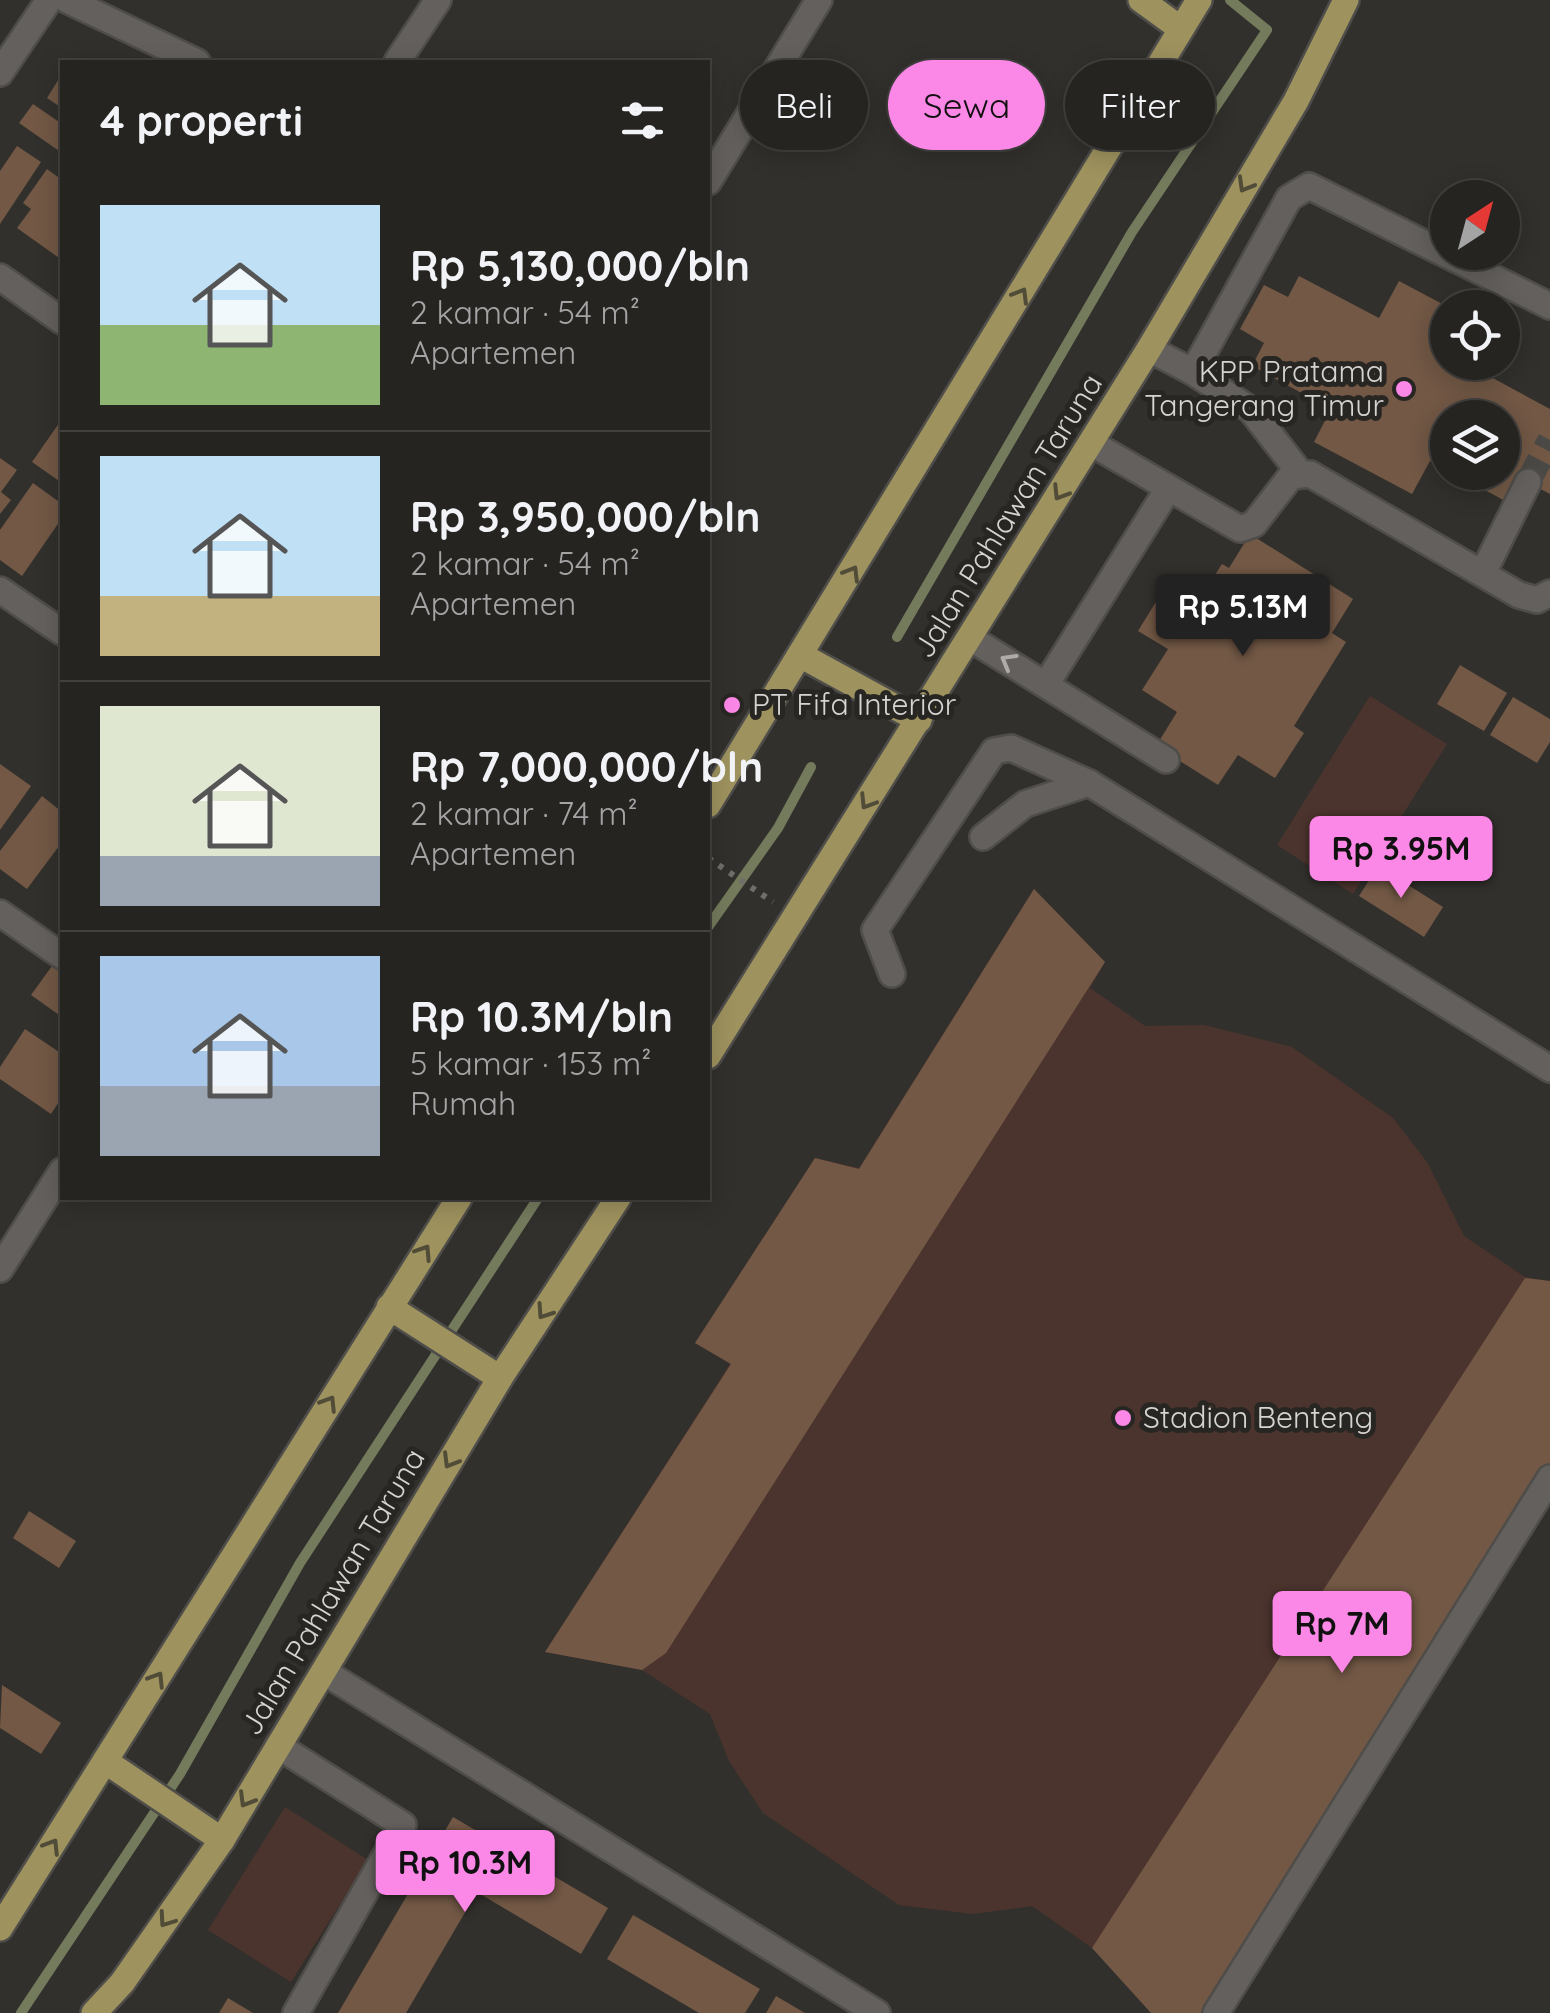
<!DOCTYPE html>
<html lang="id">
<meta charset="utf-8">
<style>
body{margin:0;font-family:Quicksand,sans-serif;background:#2e2c2a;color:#f1f3f6;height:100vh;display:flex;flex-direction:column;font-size:38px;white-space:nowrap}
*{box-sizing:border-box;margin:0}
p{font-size:32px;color:#a4a4a5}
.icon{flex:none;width:55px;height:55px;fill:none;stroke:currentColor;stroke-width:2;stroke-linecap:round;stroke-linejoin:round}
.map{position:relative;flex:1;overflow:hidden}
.side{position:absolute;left:60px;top:60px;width:650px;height:1140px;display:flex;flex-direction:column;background:#262421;border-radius:0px;box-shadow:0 5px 25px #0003,0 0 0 2px #42413f}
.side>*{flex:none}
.hud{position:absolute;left:740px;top:60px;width:660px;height:90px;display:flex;gap:20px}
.needle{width:65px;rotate:36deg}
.controls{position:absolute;left:1430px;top:180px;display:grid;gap:20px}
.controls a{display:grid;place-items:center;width:90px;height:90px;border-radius:50%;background:#262421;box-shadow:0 5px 25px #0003,0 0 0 2px #42413f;font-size:50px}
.price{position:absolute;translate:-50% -85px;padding:0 22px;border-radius:10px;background:#fb87e6;color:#111;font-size:32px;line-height:65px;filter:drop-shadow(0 2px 5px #0008)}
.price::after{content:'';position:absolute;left:50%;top:60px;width:30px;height:22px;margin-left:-15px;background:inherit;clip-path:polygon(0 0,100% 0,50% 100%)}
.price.current{background:#222;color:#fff}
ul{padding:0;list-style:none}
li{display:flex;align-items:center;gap:30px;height:250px;padding:0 40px}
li+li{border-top:2px solid #42413f}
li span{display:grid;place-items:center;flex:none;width:280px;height:200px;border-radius:0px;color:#555}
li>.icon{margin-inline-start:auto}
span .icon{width:120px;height:120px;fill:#fffc;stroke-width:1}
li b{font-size:42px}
h2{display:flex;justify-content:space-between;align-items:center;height:120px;padding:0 40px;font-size:42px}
.pill{padding:0 35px;border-radius:45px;background:#262421;box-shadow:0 5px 25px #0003,0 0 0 2px #42413f;font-size:35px;line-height:90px}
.pill.current{background:#fb87e6;color:#111}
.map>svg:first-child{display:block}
.green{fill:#4c342e}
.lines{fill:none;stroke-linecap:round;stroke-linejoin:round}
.stream{stroke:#747b5d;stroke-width:10}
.building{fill:#725845}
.minor-tunnel{stroke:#4b4945;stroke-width:25;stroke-dasharray:25 12;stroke-linecap:butt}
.minor-casing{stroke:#4f4d4a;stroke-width:30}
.major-casing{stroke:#4f4d4a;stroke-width:30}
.path{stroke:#706e6b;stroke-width:6;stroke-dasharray:5 8;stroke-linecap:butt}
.minor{stroke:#63605d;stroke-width:25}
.major{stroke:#9e925e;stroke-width:25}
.oneway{stroke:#514c38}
.oneway2{stroke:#aeaba9}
.poi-dot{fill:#fb87e6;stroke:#282623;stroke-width:4}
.labels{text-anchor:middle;stroke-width:10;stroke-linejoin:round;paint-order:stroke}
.poi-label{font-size:30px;fill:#d6d4d2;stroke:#282623;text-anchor:start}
.street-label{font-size:30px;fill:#d6d4d2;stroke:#282623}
</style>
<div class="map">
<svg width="1550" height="2013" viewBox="0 0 1550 2013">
<rect width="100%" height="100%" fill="#32302c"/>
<g class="green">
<polygon points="1370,696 1447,744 1353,894 1277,845"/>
<polygon points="1034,889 1105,962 1090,988 1145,1026 1204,1025 1292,1047 1393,1118 1427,1162 1464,1236 1525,1277 1550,1281 1550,1472 1092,1948 1032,1906 973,1914 899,1905 763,1813 729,1761 710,1714 642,1670 545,1652 730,1364 695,1343 815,1158 859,1168"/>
<polygon points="285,1807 368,1860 291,1982 208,1930"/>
</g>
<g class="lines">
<g class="stream">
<polyline points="897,637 1132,232 1267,30 1230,0"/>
<polyline points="708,927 778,828 811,767"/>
<polyline points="21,2013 180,1774 300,1563 538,1198"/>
</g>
</g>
<g class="building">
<polygon points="62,74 62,108 47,98"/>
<polygon points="33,104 62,124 62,153 19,123"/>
<polygon points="17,146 41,162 0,224 0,171"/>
<polygon points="47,169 62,180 62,260 17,228 31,209 23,203"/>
<polygon points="1299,276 1379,318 1399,281 1448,307 1448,362 1482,362 1478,370 1550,409 1550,494 1523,480 1511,504 1451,472 1502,472 1502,418 1448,418 1448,471 1430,461 1412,494 1314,442 1331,409 1252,366 1264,343 1240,329 1264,285 1288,297"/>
<polygon points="62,419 62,483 32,462"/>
<polygon points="0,458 17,470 1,492 11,500 0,514"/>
<polygon points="33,483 62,504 62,518 22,576 0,560 0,530"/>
<polygon points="1250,534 1353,599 1332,633 1346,642 1294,726 1304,733 1275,778 1238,755 1218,785 1156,746 1177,712 1142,690 1168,649 1138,631 1173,574 1203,593 1222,564 1229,568"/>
<polygon points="1460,665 1507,693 1484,731 1437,704"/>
<polygon points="1513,697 1550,719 1550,742 1537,763 1490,735"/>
<polygon points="0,764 31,786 0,830"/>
<polygon points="42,796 62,812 62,842 27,889 0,869 0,851"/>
<polygon points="1378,866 1443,907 1424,937 1359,896"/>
<polygon points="1034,889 1105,962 666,1653 642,1670 545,1652 731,1364 695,1343 815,1158 859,1169"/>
<polygon points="52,966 62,973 62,1017 31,995"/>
<polygon points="25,1029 62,1054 62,1097 51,1114 0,1079 0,1067"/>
<polygon points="1525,1278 1550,1281 1550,1472 1208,2013 1151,2013 1092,1948"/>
<polygon points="29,1511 76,1541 59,1568 13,1538"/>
<polygon points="2,1685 61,1723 41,1754 0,1728"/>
<polygon points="453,1817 608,1908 581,1954 477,1892 406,2013 338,2013"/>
<polygon points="633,1915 760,1989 745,2013 699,2013 607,1959"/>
<polygon points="776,1996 805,2013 766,2013"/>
<polygon points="228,1998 253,2013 219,2013"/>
</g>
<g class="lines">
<polyline class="minor-tunnel" points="1528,482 1550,440"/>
<g class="minor-casing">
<g id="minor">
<polyline points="67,0 197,62"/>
<polyline points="397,62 438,0"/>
<polyline points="0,73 49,0"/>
<polyline points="708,182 819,0"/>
<polyline points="0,277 62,321"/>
<polyline points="1149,349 1193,372 1289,198 1309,186 1550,306"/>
<polyline points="1193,372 1251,410 1300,473"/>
<polyline points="1091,443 1240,529 1254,524 1291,476 1310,474 1519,595 1537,600 1550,593"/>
<polyline points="1483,573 1528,482"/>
<polyline points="0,590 62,632"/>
<polyline points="970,638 1166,760"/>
<polyline points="1047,683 1168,489"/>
<polyline points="983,837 1025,804 1089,783"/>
<polyline points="0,913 62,956"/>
<polyline points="892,974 875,930 994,751 1011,748 1089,783 1550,1069"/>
<polyline points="0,1269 62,1171"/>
<polyline points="324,1672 877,2013"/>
<polyline points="278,1746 403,1825 296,2013"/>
<polyline points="1216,2013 1550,1478"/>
</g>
</g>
<g class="major-casing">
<g id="major">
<polyline points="1141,0 1181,29"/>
<polyline points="802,656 919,720"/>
<polyline points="708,805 1199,0"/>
<polyline points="708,1056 1149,349 1296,101 1346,0"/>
<polyline points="389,1307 500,1378"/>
<polyline points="105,1761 222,1840"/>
<polyline points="0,1928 459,1198"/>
<polyline points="94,2013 122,1983 222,1840 500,1378 618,1198"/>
</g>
</g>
<polyline class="path" points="708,858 773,902"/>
<use href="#minor" class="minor"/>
<use href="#major" class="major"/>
</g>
<defs><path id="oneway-chevron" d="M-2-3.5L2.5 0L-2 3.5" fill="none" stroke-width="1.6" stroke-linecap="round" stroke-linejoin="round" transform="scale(2.5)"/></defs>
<g class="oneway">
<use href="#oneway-chevron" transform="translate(1245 185) rotate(120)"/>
<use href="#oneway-chevron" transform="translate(1021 295) rotate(-59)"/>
<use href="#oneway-chevron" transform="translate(1060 493) rotate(122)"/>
<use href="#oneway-chevron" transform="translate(852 573) rotate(-59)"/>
<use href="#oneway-chevron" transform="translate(867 802) rotate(122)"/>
<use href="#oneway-chevron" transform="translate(424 1252) rotate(-57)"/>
<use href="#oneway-chevron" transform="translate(544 1312) rotate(124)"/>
<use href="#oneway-chevron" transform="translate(329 1403) rotate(-58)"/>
<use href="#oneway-chevron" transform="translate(450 1461) rotate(121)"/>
<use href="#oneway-chevron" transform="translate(157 1679) rotate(-58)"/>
<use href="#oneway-chevron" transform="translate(246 1800) rotate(121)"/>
<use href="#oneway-chevron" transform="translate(52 1846) rotate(-58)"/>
<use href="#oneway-chevron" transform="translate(166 1920) rotate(125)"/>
</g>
<use class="oneway2" href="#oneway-chevron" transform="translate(1008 661) rotate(-150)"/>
<g class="poi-dot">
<circle cx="1404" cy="389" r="10"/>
<circle cx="732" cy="705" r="10"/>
<circle cx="1123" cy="1418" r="10"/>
</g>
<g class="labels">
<g class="poi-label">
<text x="1384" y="382" text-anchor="end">KPP Pratama<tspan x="1384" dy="34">Tangerang Timur</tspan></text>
<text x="752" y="715">PT Fifa Interior</text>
<text x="1143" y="1428">Stadion Benteng</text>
</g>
<g class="street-label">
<text transform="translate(1008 516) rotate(-58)" y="10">Jalan Pahlawan Taruna</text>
<text transform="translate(333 1592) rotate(-59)" y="10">Jalan Pahlawan Taruna</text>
</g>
</g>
</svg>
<div class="controls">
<a><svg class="needle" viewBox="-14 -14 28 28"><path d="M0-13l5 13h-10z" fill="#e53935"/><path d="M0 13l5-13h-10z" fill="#a4a4a5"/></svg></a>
<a><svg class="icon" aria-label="locate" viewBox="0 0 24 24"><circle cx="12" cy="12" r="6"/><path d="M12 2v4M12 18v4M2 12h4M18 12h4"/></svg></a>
<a><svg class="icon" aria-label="layers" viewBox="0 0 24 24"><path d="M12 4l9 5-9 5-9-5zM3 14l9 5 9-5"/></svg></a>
</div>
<b class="price current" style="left:1243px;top:659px">Rp 5.13M</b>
<b class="price" style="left:1401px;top:901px">Rp 3.95M</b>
<b class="price" style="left:1342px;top:1676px">Rp 7M</b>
<b class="price" style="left:465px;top:1915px">Rp 10.3M</b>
<div class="hud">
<a class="pill">Beli</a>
<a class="pill current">Sewa</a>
<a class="pill">Filter</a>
</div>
<section class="side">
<h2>4 properti<svg class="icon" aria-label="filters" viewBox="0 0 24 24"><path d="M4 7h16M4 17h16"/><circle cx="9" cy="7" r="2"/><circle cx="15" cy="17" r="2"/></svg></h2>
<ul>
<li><span style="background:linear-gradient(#bfe0f5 60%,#8fb573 0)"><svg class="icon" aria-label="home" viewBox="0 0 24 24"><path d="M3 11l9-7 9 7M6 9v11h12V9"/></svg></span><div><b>Rp 5,130,000/bln</b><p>2 kamar · 54 m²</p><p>Apartemen</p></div></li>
<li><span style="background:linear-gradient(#bfe0f5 70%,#c2b280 0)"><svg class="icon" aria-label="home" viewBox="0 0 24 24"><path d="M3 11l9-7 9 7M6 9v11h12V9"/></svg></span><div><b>Rp 3,950,000/bln</b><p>2 kamar · 54 m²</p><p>Apartemen</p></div></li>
<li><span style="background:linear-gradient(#dfe7d0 75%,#9aa5b1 0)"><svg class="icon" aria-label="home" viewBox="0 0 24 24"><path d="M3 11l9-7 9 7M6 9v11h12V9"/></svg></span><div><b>Rp 7,000,000/bln</b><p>2 kamar · 74 m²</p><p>Apartemen</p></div></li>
<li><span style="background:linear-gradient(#a9c7e8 65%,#9aa5b1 0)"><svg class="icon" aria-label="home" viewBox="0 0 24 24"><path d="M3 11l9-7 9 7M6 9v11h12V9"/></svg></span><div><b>Rp 10.3M/bln</b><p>5 kamar · 153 m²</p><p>Rumah</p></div></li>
</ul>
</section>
</div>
